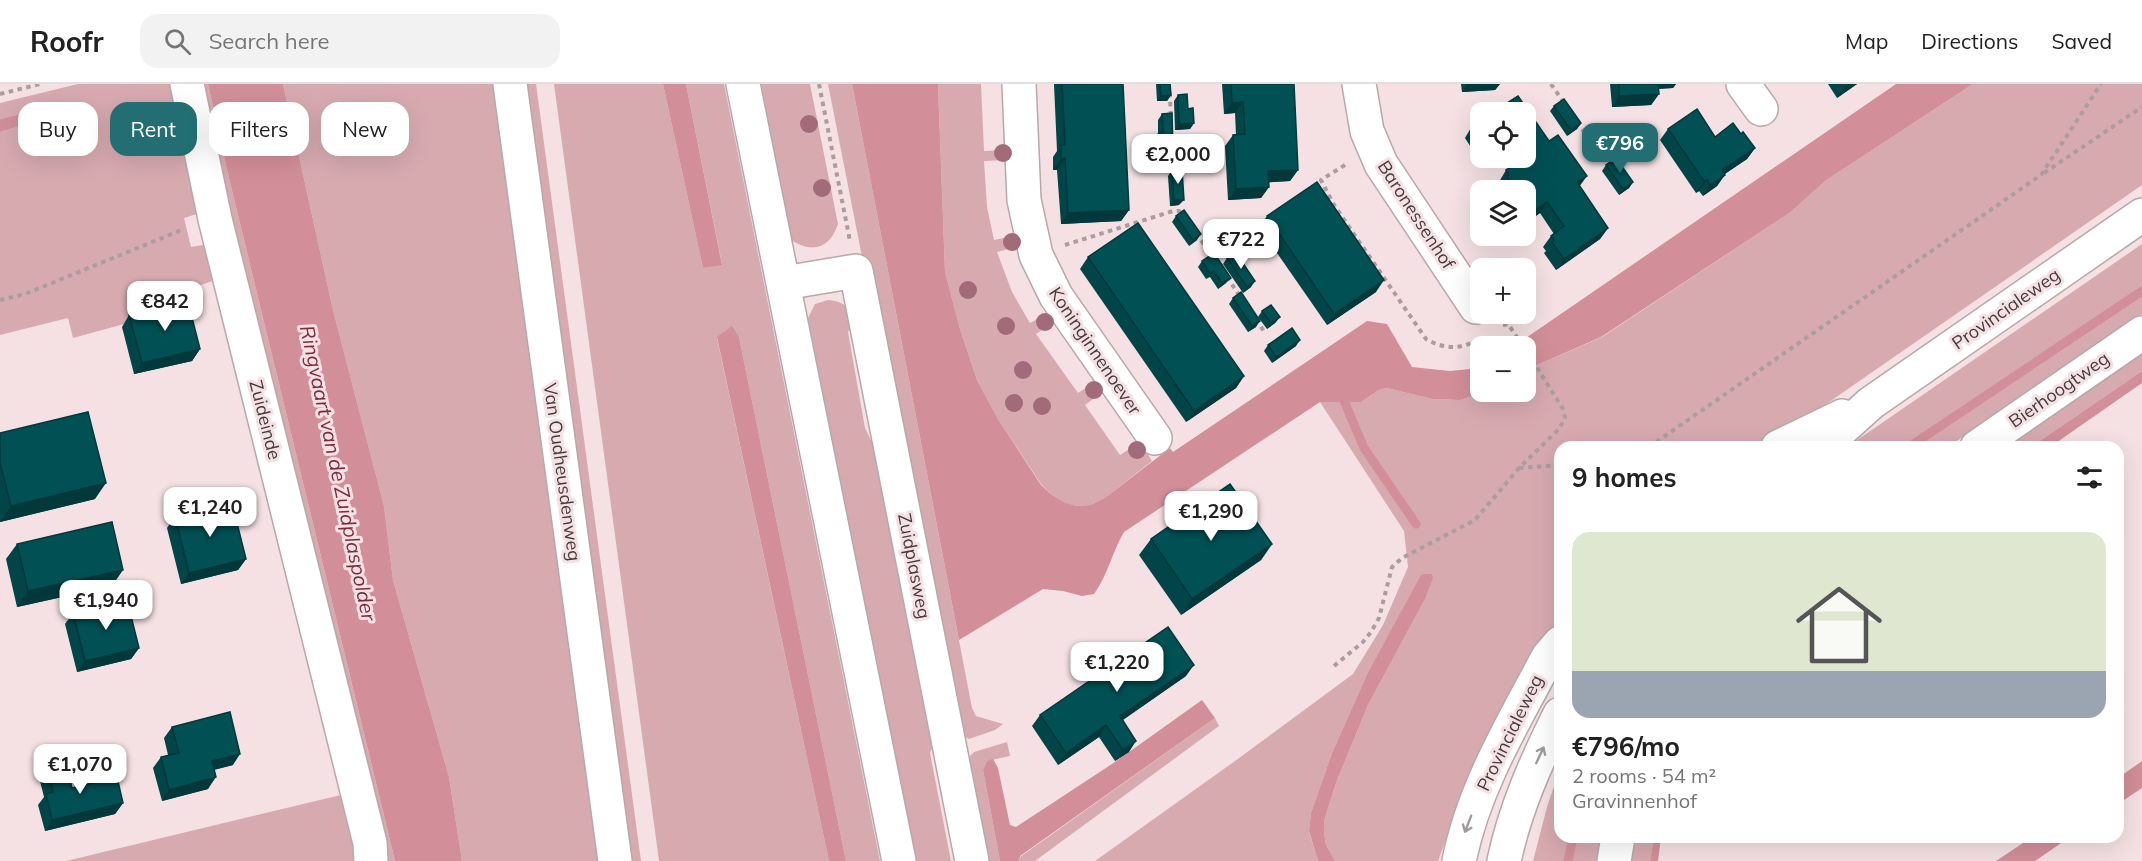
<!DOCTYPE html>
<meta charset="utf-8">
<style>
body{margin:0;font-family:Mulish,sans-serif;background:#f2f2f2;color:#222;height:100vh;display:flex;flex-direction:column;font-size:22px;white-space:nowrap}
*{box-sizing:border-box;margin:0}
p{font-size:20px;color:#767676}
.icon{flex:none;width:33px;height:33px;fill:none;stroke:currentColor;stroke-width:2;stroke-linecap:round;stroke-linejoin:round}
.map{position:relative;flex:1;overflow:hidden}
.details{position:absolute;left:1554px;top:357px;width:570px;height:402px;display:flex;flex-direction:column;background:#fff;border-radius:18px;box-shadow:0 6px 24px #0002}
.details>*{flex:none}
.top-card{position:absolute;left:18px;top:18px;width:570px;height:54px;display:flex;gap:12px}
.controls{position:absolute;left:1470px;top:18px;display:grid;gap:12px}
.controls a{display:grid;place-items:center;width:66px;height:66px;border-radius:12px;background:#fff;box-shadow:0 6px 24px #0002;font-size:30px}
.price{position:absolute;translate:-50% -51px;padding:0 14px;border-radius:12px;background:#fff;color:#222;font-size:20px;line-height:39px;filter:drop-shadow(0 2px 3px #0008)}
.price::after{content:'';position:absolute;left:50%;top:36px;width:18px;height:14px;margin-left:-9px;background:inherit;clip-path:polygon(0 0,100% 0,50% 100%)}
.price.on{background:#226e72;color:#fff}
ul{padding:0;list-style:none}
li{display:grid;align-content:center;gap:12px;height:318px;padding:0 18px}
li+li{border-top:2px solid #e0e0e0}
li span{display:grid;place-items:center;height:186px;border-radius:18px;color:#555}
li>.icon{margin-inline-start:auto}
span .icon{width:108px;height:108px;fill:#fffc;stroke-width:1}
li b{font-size:26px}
h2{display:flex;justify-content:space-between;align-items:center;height:72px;padding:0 18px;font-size:26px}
.tag{padding:0 21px;border-radius:18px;background:#fff;box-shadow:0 6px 24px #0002;font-size:21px;line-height:54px}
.tag.on{background:#226e72;color:#fff}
header{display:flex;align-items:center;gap:36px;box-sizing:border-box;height:84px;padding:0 30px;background:#fff;border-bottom:2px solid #e0e0e0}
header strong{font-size:28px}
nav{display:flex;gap:33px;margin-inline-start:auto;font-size:21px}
.search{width:420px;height:54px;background:#f2f2f2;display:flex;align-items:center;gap:15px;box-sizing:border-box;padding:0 21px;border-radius:18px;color:#767676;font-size:22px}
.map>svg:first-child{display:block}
.green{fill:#d7aab0}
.water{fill:#d28f99}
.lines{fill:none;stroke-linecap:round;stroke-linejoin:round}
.stream{stroke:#d28f99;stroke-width:9}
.street-casing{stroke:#b9a7a9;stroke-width:36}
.secondary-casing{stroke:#b9a7a9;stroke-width:36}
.primary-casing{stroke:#b9a7a9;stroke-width:36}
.path{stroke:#ab9c9e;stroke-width:4;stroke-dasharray:4.5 4.5;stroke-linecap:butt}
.street{stroke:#fff;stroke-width:33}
.secondary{stroke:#fff;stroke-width:33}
.primary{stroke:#fff;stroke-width:33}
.tree{fill:#a16b7a}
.wall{fill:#014548}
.shaded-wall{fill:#01383b}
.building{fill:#015054;stroke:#01383b;stroke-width:1.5}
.oneway{stroke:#a09c9d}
.labels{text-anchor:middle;stroke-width:6;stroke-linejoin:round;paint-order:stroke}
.street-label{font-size:18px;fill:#423a3b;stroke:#f5e1e4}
.water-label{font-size:20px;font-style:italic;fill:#7d2c3e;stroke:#f5e1e4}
</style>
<header>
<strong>Roofr</strong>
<div class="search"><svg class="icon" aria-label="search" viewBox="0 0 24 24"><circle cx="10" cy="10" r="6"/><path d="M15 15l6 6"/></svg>Search here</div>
<nav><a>Map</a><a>Directions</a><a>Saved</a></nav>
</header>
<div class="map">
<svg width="2142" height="777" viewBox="0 0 2142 777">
<rect width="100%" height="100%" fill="#f5e1e4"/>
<g class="green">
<polygon points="78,0 172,0 203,128 184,134 191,163 209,160 219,195 142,220 124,240 73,254 68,234 0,251 0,48 35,37 20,30 0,35 0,19"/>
<polygon points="199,0 208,0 228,90 395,777 386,777"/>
<polygon points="283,0 494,0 598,777 462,777 449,693 393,496 384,422 333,226"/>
<polygon points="526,0 536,0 641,777 632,777 628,754"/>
<polygon points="554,0 663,0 703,184 722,180 686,0 724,0 880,777 846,777 739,253 717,254 829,777 659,777"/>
<path d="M761,0h49l28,140c-8,24 -25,30 -47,16z"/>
<polygon points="828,0 852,0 972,624 976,632 1003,640 995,646 969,655 960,650 950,620"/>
<polygon points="938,0 981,0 984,67 1008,66 1008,76 984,77 987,123 994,156 1018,151 1020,162 997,168 1012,208 1030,239 1050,228 1055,237 1036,250 1078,309 1096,297 1104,307 1085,321 1120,371 1140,358 1152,377 1106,413 1091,421 1076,422 1063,419 1052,411 1041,400 998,335 977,296 960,245 945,188"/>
<polygon points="1973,0 2142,0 2142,101 1832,316 1756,363 1560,363 1560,538 1540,566 1477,673 1438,777 1335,777 1326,761 1324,749 1324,737 1336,699 1368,621 1424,517 1421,492 1368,588 1332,669 1311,729 1309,748 1318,777 1095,777 1235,677 1353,590 1383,541 1408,483 1404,447 1320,318 1361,318 1379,306 1387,304 1432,315 1460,316 1486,308 1526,308 1526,286 1602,253 1791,128 1825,97"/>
<polygon points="2142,160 2142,230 1948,363 1847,363"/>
<path d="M828,216c14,1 20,6 28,17l-8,15 17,96 7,14 9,10 56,283 -7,18 21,108h-35l-108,-543 7,-14z"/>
<polygon points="2142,267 2142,287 2031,363 2003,363"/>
<polygon points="1215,634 1219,642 1035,777 1019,777 1020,773"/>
<polygon points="1007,658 1010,672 987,677 983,686 1000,777 981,777 965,677 974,668"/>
<polygon points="1560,684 1560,753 1603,753 1600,777 1533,777 1547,723"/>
<polygon points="345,710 358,777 66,777"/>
<polygon points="1634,753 1654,753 1650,777 1630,777"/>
</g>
<g class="water">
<polygon points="208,0 283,0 333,226 384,422 393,496 449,693 462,777 395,777 228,90"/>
<polygon points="663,0 686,0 722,181 703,184"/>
<path d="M852,0h86l7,188 15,57 17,51 21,39 43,66 11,10 11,7 13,4 15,-1 15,-8 64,-49 3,4 194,-131 20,3 25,43 38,4 30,-3v24h6l-26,8 -28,-1 -45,-11 -8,2 -18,12h-41l-196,130c-12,20 -16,43 -30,62l-12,2 -19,-5 -20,-2 -84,51z"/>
<polygon points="1896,0 1973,0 1825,97 1791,128 1601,253 1526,286 1526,262 1514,262"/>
<polygon points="20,30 32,30 36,37 0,48 0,35"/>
<polygon points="732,242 739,253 846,777 829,777 717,253"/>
<polygon points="2142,287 2142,299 2050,363 2031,363"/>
<polygon points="1426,490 1432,490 1433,494 1424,517 1368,621 1336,699 1324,737 1324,749 1326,761 1335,777 1318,777 1309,747 1311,729 1332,669 1368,588 1421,491"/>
<polygon points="1202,616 1215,634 1020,772 1019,777 1000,777 983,686 987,677 993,675 998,684 1010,741 1016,743 1115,678"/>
<polygon points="2142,677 2142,704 2118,720 2118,694"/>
<polygon points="1654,753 1661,753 1658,777 1650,777"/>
<polygon points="2032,753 2070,753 2035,777 1996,777"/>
</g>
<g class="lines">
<g class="stream">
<polyline points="1344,308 1342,312 1364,364 1416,440"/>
<polyline points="1909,363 2142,207"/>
<polyline points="1568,777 1573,753"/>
</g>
<g class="street-casing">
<g id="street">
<polyline points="187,0 215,135 370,759 371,777"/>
<polyline points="510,0 615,777"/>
<polyline points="1019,0 1024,116 1036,171 1056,212 1155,354"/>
<polyline points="1359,0 1367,47 1381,80 1476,223"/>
<polyline points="1743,0 1761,25"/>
<polyline points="784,199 856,187 972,777"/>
<polyline points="1977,363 2142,249"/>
<polyline points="1614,777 1618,753"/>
</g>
</g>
<g class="secondary-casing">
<polyline id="secondary" points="743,0 899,777"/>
</g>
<g class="primary-casing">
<g id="primary">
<polyline points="1778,363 1842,332"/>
<polyline points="1822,363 1871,319 2142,131"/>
<path d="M1459,777c15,-74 54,-138 89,-204l12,-14"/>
<path d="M1504,777c11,-52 32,-99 56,-147"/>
</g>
</g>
<g class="path">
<polyline points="819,0 850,157"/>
<polyline points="1169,0 1171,32"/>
<polyline points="1551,0 1564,19"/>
<polyline points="0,10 40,0"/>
<polyline points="1577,38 1591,58"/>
<polyline points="1172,61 1173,74"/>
<path d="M1345,81l-24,15 13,25 92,134c18,10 33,11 52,1"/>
<polyline points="2044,89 2142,23"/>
<polyline points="1196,149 1214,175"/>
<polyline points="1065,161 1173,127 1179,127 1183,131"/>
<polyline points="1227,193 1241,214"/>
<polyline points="0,216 25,210 184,145"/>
<polyline points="1256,235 1265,249"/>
<polyline points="1503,241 1508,240 1523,262"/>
<polyline points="1649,363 2041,91 2101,0"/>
<polyline points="1519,384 1560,381"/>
<polyline points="1334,582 1363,558 1371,548 1379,534 1392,483 1402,474 1475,436 1519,384 1559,345 1565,334 1563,325 1526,266"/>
</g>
<use href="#street" class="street"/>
<use href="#secondary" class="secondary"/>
<use href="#primary" class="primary"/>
</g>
<g class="tree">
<circle cx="809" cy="40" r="9"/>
<circle cx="1003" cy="69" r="9"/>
<circle cx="822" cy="104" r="9"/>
<circle cx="1012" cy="158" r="9"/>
<circle cx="968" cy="206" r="9"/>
<circle cx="1045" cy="238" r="9"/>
<circle cx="1006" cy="242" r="9"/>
<circle cx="1023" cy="286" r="9"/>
<circle cx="1094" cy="306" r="9"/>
<circle cx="1014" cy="319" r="9"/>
<circle cx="1042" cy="322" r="9"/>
<circle cx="1137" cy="366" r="9"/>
</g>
<g class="wall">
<polygon points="1054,0 1123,0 1129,126 1121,137 1061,140 1057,86 1053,86 1053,73 1057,67"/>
<polygon points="1156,0 1170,0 1171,11 1167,17 1157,17"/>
<polygon points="1222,0 1294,0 1298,86 1290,97 1268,98 1269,103 1261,114 1228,116 1225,62 1233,51 1236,51 1235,29 1224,30"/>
<polygon points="1461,0 1500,0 1495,6 1462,8"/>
<polygon points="1610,0 1676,0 1673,4 1658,5 1659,10 1651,21 1612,23"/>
<polygon points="1828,0 1857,0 1837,14"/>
<polygon points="1178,11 1188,25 1194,39 1190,45 1175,46 1174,17"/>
<polygon points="1554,22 1581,39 1577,45 1567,52 1550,27"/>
<polygon points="1162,30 1169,69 1155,70 1154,55 1158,50 1158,36"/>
<polygon points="1480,37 1480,71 1479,69 1476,71 1465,54 1472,42"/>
<polygon points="1668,45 1715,53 1741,50 1755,64 1747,75 1725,90 1717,102 1703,112 1699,107 1696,109 1660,56"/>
<polygon points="1501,74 1526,74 1579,102 1608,144 1600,155 1556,186 1544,169 1546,167 1543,163 1551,152 1554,150 1540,129 1527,138 1526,137 1526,106 1501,106 1499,104 1501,102 1499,98 1506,86 1509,85"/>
<polygon points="1606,81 1633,98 1629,104 1619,111 1602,87"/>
<polygon points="1172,86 1179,121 1170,122 1168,92"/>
<polygon points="1176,132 1197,156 1189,162 1172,138"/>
<polygon points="1267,132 1376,208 1327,241 1259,143"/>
<polygon points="1214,169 1226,199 1218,205 1210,193 1206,195 1198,183 1202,177"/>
<polygon points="1088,173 1244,292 1236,304 1186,338 1080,185"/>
<polygon points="1227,174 1251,203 1243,209 1223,180"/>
<polygon points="1233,214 1256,243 1248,248 1229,220"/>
<polygon points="1262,227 1280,233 1275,239 1267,245 1258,233"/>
<polygon points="129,231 200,265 192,277 134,290 122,243"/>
<polygon points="1268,261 1296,262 1272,279 1264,267"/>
<polygon points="0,349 95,415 0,438"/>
<polygon points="175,432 246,475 238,486 181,500 167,444"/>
<polygon points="1151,455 1272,460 1261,476 1181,531 1139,471"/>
<polygon points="17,460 112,502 17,523 6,475"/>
<polygon points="73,529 139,564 131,575 77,588 65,540"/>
<polygon points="1186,592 1123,636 1129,668 1115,677 1099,653 1058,681 1032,642 1040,631"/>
<polygon points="172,643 233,681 214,686 208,705 162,717 153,684 161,673 168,671 164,654"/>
<polygon points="48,685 72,704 123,719 115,730 45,747 38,721 44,713 40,697"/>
</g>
<g class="shaded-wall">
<polygon points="1467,0 1500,0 1495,6 1462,8"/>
<polygon points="1654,0 1676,0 1673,4 1650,5"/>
<polygon points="1849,0 1857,0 1837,14 1845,3"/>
<polygon points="1659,10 1651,21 1612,23 1619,12"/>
<polygon points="1171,11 1167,17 1157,17 1161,12"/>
<polygon points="1243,18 1235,29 1224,30 1232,19"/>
<polygon points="1194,39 1190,45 1175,46 1179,40"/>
<polygon points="1581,39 1577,45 1567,52 1571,46"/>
<polygon points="1159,64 1173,64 1169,69 1155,70"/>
<polygon points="1755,64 1747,75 1714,97 1722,86"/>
<polygon points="1065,74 1057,86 1053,86 1061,75"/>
<polygon points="1298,86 1290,97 1260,99 1268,87"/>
<polygon points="1725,91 1717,102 1703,112 1710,101"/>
<polygon points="1587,92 1579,103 1577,98"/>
<polygon points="1707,96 1699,107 1696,109 1704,97"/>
<polygon points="1633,98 1629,104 1619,111 1623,105"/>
<polygon points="1269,103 1261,114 1228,116 1236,105"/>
<polygon points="1174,116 1184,116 1179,121 1170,122"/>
<polygon points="1547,118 1540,129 1527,138 1534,127"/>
<polygon points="1129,126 1121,137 1061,140 1068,129"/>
<polygon points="1608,144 1600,155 1556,186 1564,175"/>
<polygon points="1201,150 1197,156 1189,162 1193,156"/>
<polygon points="1231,194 1226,199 1218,205 1222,199"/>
<polygon points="1384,196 1376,208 1327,241 1334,230"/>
<polygon points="1255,197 1251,203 1243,209 1247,203"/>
<polygon points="1280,233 1275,239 1267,245 1271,239"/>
<polygon points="1260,237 1256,243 1248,248 1252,242"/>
<polygon points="1300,256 1296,262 1272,279 1276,273"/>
<polygon points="200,265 192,277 134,290 142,279"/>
<polygon points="1244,292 1236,304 1186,338 1194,327"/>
<polygon points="106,399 95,415 0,438 11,422"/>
<polygon points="1272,460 1261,476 1181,531 1192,515"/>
<polygon points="246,475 238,486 181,500 189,489"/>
<polygon points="123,486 112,502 17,523 28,507"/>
<polygon points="139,564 131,575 77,588 85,577"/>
<polygon points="1194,581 1186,592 1112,643 1120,632"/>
<polygon points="1106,641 1099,653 1058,681 1066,669"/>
<polygon points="1136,657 1129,668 1115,677 1123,666"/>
<polygon points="240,670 233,681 204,688 212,677"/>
<polygon points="216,693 208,705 162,717 169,706"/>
<polygon points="123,719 115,730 45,747 52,736"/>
</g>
<g class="building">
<polygon points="1062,0 1123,0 1129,126 1068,129 1065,74 1061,75 1061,61 1065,61"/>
<polygon points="1160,0 1170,0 1171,11 1161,12"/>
<polygon points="1231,0 1294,0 1298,86 1268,87 1269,103 1236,105 1233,51 1245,50 1243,18 1232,19"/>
<polygon points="1619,0 1658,0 1659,10 1619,12"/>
<polygon points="1187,10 1188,25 1193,24 1194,39 1179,40 1178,11"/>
<polygon points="1518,12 1549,57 1558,51 1587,92 1577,98 1608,144 1564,175 1552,158 1554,156 1551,152 1564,142 1547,118 1534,127 1531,123 1529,124 1526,120 1526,106 1516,106 1507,93 1509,91 1506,86 1520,77 1517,74 1526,74 1526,28 1493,28"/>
<polygon points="1564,15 1581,39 1571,46 1554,22"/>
<polygon points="1697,25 1715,53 1733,39 1741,50 1743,48 1755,64 1722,86 1725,91 1710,101 1707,96 1704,97 1668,45"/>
<polygon points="1172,29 1173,64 1159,64 1158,50 1163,49 1162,30"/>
<polygon points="1480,37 1480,54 1472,42"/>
<polygon points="1616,74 1633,98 1623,105 1606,81"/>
<polygon points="1172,86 1182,86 1184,116 1174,116"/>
<polygon points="1317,98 1384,196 1334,230 1267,132"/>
<polygon points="1184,126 1201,150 1193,156 1176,132"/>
<polygon points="1138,139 1244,292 1194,327 1088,173"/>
<polygon points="1214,169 1231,194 1222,199 1214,187 1210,190 1202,177"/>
<polygon points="1236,169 1255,197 1247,203 1227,174"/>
<polygon points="1241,208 1260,237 1252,242 1233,214"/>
<polygon points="188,218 200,265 142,279 129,231"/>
<polygon points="1271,221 1280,233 1271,239 1262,227"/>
<polygon points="1292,244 1300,256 1276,273 1268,261"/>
<polygon points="88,328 106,399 11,422 0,379 0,349"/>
<polygon points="1230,400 1272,460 1192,515 1151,455"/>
<polygon points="232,419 246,475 189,489 175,432"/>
<polygon points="112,438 123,486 28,507 17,460"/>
<polygon points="127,516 139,564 85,577 73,529"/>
<polygon points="1168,543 1194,581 1120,632 1136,657 1123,666 1106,641 1066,669 1040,631"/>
<polygon points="230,628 240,670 212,677 216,693 169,706 161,673 179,669 172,643"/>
<polygon points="66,681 72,704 117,693 123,719 52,736 46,710 53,708 48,685"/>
</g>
<defs><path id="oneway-shaft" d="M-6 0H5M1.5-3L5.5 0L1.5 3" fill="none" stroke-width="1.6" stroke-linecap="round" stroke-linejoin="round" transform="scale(1.5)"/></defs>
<g class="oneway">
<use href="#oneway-shaft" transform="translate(1540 671) rotate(-65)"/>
<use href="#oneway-shaft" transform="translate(1468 740) rotate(111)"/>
</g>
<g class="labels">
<g class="street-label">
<text transform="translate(1416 131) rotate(57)" y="6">Baronessenhof</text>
<text transform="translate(2006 225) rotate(-35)" y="6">Provincialeweg</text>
<text transform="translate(1095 267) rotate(56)" y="6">Koninginnenoever</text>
<text transform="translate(2059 306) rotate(-35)" y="6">Bierhoogtweg</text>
<text transform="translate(265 336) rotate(76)" y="6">Zuideinde</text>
<text transform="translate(562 388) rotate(82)" y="6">Van Oudheusdenweg</text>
<text transform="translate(914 482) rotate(79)" y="6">Zuidplasweg</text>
<text transform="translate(1510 649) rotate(-64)" y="6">Provincialeweg</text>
</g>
<g class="water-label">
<text transform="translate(338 389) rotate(78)" y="7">Ringvaart van de Zuidplaspolder</text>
</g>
</g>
</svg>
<div class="controls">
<a><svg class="icon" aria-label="locate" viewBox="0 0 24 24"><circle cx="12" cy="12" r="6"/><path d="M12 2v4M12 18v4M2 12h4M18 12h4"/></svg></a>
<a><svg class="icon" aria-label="layers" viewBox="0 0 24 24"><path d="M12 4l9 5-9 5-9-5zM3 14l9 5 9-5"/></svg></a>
<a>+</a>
<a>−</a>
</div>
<b class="price on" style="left:1620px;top:90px">€796</b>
<b class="price" style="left:1178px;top:101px">€2,000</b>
<b class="price" style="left:1241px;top:186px">€722</b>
<b class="price" style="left:165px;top:248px">€842</b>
<b class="price" style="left:210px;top:454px">€1,240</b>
<b class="price" style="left:1211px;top:458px">€1,290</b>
<b class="price" style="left:106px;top:547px">€1,940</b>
<b class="price" style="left:1117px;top:609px">€1,220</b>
<b class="price" style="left:80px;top:711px">€1,070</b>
<div class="top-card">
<a class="tag">Buy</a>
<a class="tag on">Rent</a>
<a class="tag">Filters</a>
<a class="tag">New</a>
</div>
<section class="details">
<h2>9 homes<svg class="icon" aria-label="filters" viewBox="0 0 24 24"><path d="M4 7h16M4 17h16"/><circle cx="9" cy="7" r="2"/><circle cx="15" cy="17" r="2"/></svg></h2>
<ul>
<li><span style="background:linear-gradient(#dfe7d0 75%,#9aa5b1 0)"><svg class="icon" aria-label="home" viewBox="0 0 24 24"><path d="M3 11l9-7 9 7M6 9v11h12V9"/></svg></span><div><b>€796/mo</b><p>2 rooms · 54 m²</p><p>Gravinnenhof</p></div></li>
</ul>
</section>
</div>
